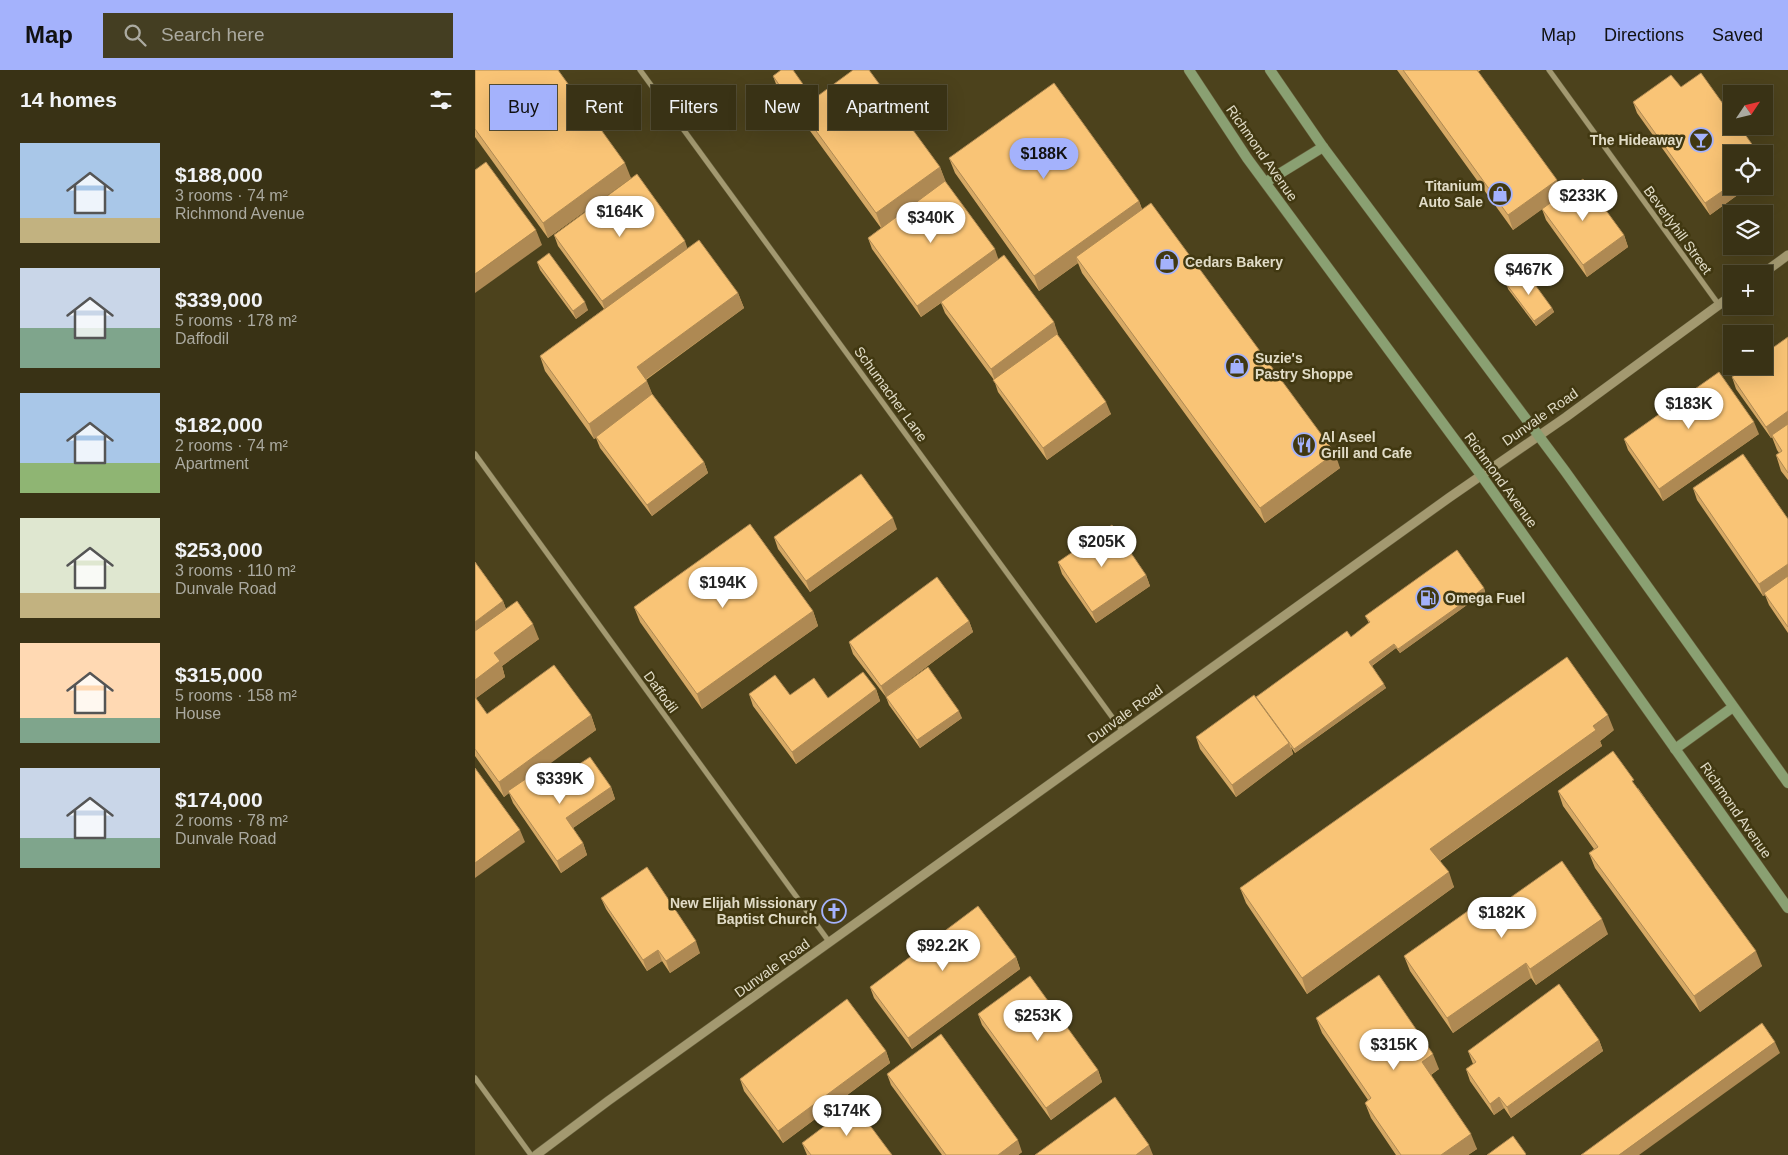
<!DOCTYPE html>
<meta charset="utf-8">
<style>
body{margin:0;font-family:Helvetica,sans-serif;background:#443e22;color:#f1f3f6;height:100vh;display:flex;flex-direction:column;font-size:19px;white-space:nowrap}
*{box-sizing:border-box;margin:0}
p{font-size:16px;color:#abaaa0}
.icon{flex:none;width:28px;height:28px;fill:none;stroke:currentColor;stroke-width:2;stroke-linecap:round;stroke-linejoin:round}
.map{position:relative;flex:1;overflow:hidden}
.side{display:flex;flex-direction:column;background:#393215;width:475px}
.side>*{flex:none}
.hud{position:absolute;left:15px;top:15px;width:475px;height:45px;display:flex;gap:10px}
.needle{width:32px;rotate:55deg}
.buttons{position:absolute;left:1248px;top:15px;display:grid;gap:10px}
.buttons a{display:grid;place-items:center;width:50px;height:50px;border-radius:0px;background:#393215;box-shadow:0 5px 20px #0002,0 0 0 1px #534d34;font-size:25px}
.price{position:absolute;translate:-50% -42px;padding:0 11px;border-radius:18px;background:#fff;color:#222;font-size:16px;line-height:32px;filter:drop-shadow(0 1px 2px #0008)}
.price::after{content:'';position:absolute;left:50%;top:30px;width:15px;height:11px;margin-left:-8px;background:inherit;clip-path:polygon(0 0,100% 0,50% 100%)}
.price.selected{background:#a4b2fc;color:#111}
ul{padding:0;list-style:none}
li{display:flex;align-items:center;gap:15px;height:125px;padding:0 20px}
li span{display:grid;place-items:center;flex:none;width:140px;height:100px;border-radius:0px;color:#555}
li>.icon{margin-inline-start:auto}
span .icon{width:60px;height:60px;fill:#fffc;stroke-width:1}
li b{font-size:21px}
h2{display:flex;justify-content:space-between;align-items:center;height:60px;padding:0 20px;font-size:21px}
.tag{padding:0 18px;border-radius:0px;background:#393215;box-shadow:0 5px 20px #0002,0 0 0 1px #534d34;font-size:18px;line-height:45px}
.tag.selected{background:#a4b2fc;color:#111}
header{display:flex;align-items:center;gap:30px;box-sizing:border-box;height:70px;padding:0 25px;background:#a4b2fc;color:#111}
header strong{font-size:24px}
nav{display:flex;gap:28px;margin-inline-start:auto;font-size:18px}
.search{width:350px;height:45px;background:#443e22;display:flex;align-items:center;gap:12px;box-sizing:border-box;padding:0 18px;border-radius:0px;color:#abaaa0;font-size:19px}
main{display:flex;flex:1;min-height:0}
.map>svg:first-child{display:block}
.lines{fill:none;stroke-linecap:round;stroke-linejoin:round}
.minor-casing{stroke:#665f3c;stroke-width:6}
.tertiary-casing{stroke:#665f3c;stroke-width:10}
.secondary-casing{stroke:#665f3c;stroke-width:11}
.minor{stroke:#a39970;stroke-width:5}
.tertiary{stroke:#a39970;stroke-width:9}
.secondary{stroke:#8aa072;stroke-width:10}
.wall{fill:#d6a965}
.shaded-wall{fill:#ae8953}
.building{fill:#f9c476;stroke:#ae8953}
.labels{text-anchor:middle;stroke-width:5;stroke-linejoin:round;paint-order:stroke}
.poi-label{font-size:14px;font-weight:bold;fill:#e1dcc7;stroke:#413811;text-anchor:start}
.street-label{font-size:14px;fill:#e1dcc7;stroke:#413811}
</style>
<header>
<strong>Map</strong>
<div class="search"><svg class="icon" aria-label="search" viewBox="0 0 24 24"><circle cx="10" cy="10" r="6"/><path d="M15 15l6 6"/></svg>Search here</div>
<nav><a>Map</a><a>Directions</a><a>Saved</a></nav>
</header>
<main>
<section class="side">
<h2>14 homes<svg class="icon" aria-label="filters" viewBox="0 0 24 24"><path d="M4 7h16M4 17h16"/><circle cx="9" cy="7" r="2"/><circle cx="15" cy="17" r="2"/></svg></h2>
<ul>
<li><span style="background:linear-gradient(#a9c7e8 75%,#c2b280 0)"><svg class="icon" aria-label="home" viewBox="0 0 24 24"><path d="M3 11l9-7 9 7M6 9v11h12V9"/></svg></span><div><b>$188,000</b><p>3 rooms · 74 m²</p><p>Richmond Avenue</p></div></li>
<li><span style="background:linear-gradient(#c9d6e8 60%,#7fa58c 0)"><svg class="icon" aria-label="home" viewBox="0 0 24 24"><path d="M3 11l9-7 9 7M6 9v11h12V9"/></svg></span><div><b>$339,000</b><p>5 rooms · 178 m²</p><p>Daffodil</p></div></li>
<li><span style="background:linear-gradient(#a9c7e8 70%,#8fb573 0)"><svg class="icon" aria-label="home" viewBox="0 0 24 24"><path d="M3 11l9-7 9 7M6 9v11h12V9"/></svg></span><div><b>$182,000</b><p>2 rooms · 74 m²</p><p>Apartment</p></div></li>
<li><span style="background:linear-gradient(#dfe7d0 75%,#c2b280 0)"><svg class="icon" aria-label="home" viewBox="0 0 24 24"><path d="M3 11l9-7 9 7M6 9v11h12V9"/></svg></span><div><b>$253,000</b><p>3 rooms · 110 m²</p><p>Dunvale Road</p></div></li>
<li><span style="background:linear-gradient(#ffd9b3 75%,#7fa58c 0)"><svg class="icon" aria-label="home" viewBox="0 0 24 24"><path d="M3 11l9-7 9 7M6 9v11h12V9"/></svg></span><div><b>$315,000</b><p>5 rooms · 158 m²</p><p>House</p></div></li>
<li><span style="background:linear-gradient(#c9d6e8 70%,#7fa58c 0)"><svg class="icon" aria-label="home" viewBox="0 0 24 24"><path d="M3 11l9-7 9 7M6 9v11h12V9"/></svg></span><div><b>$174,000</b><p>2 rooms · 78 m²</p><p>Dunvale Road</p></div></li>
</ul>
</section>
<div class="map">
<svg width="1313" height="1085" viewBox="0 0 1313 1085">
<rect width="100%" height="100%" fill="#4c421c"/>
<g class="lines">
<g class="minor-casing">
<g id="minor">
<polyline points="165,0 648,662"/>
<polyline points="1074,0 1244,235"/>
<polyline points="0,384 355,873"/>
<polyline points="0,1008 56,1085"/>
</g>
</g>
<g class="tertiary-casing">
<g id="tertiary">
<polyline points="1287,204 1313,185"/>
<polyline points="61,1085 133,1031 975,427 1091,347 1256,226"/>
</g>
</g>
<g class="secondary-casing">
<g id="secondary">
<polyline points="714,0 772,88 1006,405 1313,838"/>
<polyline points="795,0 848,77 1090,401 1313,713"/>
<polyline points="791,112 848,77"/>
<polyline points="1200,679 1258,637"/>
</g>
</g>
<use href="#minor" class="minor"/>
<use href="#tertiary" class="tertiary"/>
<use href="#secondary" class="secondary"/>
</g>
<g class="wall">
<polygon points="0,0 156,108 73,168 0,67"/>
<polygon points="922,0 1006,0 1003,2 1087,124 1149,165 1153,177 1112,207 1071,150 1067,139 1038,160"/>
<polygon points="298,6 337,27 338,29 465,97 470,111 523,189 579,252 582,265 636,344 572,390 523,322 519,310 470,243 466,233 446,247 397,179 393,168 406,158 330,54 327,45 324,47 301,14"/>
<polygon points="1158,32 1256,116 1275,116 1235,145 1162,43"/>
<polygon points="474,88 664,131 667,139 865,398 790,453 607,203 603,193 564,221 480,103"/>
<polygon points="79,165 213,178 263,223 269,238 171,310 177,324 229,392 233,403 177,446 125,378 121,368 119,369 70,301 65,286 129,239 83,176"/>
<polygon points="62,192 113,240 101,249 65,200"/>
<polygon points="1032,215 1077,238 1079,242 1061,256 1033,219"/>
<polygon points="1313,267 1313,410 1306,401 1301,385 1304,383 1302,380 1297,367 1296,368 1261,319 1257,307"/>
<polygon points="1284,364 1188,431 1153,380 1149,369"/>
<polygon points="1218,418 1313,449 1313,563 1294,535 1290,525 1288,526 1222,430"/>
<polygon points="422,459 335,522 303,479 299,467"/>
<polygon points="0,492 28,531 31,539 64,569 27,596 30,607 1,628 12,644 116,645 121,660 58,705 67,719 136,717 140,729 98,758 108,773 112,785 86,803 38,733 34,723 29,727 0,686"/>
<polygon points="583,492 671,505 675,516 621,553 587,504"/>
<polygon points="1009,518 1010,522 925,583 921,578 897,596 911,618 820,683 816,677 818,684 761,727 725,679 721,667 876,567 894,553 890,546"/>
<polygon points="159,537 338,541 343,556 227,639 165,552"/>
<polygon points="494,551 498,562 430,613 487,648 445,678 414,635 411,627 378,584 374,572"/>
<polygon points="401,619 405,631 321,694 278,636 274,624 315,625 353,628"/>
<polygon points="1139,660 1125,671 1127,676 965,791 979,817 832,924 771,833 765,818"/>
<polygon points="1163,718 1287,896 1225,942 1120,798 1114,783 1119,779 1088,736 1083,721"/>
<polygon points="126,828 225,883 195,903 187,891 172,901 131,839"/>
<polygon points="1015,842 1133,864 1061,915 1056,908 978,963 935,901 929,886"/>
<polygon points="541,887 545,899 437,979 399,928 395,917"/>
<polygon points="503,944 623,1000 627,1012 576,1050 507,955"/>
<polygon points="841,948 964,999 956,1005 1002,1079 993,1085 921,1085 896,1048 890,1033 893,1030 847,963"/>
<polygon points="1124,970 1128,981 1036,1048 1029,1038 1019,1045 995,1011 991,999 998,994 993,981"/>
<polygon points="411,981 415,993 308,1073 269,1021 265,1009"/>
<polygon points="412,1004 547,1082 543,1085 467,1085 416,1015"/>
<polygon points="327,1073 417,1085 332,1085"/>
</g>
<g class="shaded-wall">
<polygon points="337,27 340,35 325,39 327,45 324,47 321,39"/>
<polygon points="1289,92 1293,103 1289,106"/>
<polygon points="150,93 156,108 73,168 68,153"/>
<polygon points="465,97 471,112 407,159 401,143"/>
<polygon points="1082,110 1087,125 1038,160 1033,145"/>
<polygon points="1256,115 1256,116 1275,116 1235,145 1230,133"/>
<polygon points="664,131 669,146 601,187 603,193 564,221 559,206"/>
<polygon points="61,160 67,175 0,223 0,204"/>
<polygon points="1149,165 1153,177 1112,207 1108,195"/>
<polygon points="210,171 214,183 131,243 127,231"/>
<polygon points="520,179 524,191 446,247 442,236"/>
<polygon points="263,223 269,238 167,312 162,297"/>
<polygon points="110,232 113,240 101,249 98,241"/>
<polygon points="1077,238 1079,242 1061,256 1059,251"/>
<polygon points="579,252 583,264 520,311 516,299"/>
<polygon points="172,311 178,326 119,369 114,354"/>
<polygon points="631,332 636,344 572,390 568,378"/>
<polygon points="1313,341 1313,356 1297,365 1297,367 1296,368 1291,357"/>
<polygon points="1279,352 1284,364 1188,431 1184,419"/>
<polygon points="860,383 865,398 790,453 785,438"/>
<polygon points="229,392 233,403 177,446 172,435"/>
<polygon points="418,448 422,459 335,522 331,511"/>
<polygon points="1313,494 1313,509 1289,523 1290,525 1288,526 1284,514"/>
<polygon points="671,505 675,516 621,553 617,542"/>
<polygon points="1009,518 1010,522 925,583 923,579"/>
<polygon points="28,531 34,547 0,571 0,552"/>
<polygon points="338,541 343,556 227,639 222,624"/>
<polygon points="494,551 498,562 411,627 406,616"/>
<polygon points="58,554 64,569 27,596 30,607 0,629 0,610 19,583"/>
<polygon points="919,574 921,578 896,596 894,592"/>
<polygon points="909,614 911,618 820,683 819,679"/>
<polygon points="401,619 405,631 321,694 317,682"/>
<polygon points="484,641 487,648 445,678 442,670"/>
<polygon points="116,645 121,660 35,723 33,721 34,723 29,727 24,712"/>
<polygon points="1133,645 1139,660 1125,671 1127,676 960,794 955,779"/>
<polygon points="814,673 818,684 761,727 757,715"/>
<polygon points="136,717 140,729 95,760 91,748"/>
<polygon points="45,760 50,772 0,808 0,793"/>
<polygon points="108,773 112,785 86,803 82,791"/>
<polygon points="974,802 979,817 832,924 827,908"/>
<polygon points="1127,849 1133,864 1061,915 1055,899"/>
<polygon points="221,871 225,883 195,903 191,891"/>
<polygon points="183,880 187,891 172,901 168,890"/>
<polygon points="1281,881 1287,896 1225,942 1219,926"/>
<polygon points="541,887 545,899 437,979 433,968"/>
<polygon points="1051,893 1056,908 978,963 972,948"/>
<polygon points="1124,970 1128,981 1036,1048 1032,1037"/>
<polygon points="1300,972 1305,983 1164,1085 1144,1085"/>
<polygon points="411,981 415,993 308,1073 303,1061"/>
<polygon points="958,984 964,999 952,1007 947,992"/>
<polygon points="623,1000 627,1012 576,1050 571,1038"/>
<polygon points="1024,1027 1029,1038 1019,1045 1015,1034"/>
<polygon points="996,1064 1002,1079 993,1085 966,1085"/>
<polygon points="543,1070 547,1082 543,1085 523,1085"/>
<polygon points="674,1075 678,1085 661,1085"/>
</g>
<g class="building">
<polygon points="0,0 83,0 150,93 68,153 0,59"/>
<polygon points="306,0 318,0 337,27 321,39 298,6"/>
<polygon points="378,0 394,0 465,97 401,143 325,39"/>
<polygon points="928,0 1002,0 1082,110 1033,145"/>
<polygon points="1226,3 1256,45 1256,56 1264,56 1284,84 1256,84 1256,115 1230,133 1158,32 1196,5 1206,17"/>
<polygon points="579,13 664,131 559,206 474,88"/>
<polygon points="11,92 61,160 0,204 0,100"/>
<polygon points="162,104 210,171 127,231 79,165"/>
<polygon points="1108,109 1149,165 1108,195 1067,139"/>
<polygon points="470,111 520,179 442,236 393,168"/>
<polygon points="676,133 860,383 785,438 601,187"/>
<polygon points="224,170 263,223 162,297 172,311 114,354 65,286"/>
<polygon points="74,183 110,232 98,241 62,192"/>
<polygon points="529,185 579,252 516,299 466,232"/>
<polygon points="1050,201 1077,238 1059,251 1032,215"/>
<polygon points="582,264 631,332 568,378 518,310"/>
<polygon points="1313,267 1313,341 1291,357 1257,307 1272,296 1289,296 1289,284"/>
<polygon points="1244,302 1279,352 1184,419 1149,369"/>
<polygon points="177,324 229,392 172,435 121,367"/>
<polygon points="1313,354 1313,403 1301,385 1307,381 1297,365"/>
<polygon points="1268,384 1313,449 1313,494 1284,514 1218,418"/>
<polygon points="386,404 418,448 331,511 299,467"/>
<polygon points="275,454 338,541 222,624 159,537"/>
<polygon points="637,455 671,505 617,542 583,492"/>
<polygon points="982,480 1009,518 923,579 919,574 894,592 909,614 819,679 781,627 872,561 876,567 895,552 890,546"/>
<polygon points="0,492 28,531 0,552"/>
<polygon points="1313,506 1313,557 1289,523"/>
<polygon points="462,507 494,551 406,616 374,572"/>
<polygon points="42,531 58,554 19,583 25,591 0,610 0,561"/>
<polygon points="1092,587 1133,645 1118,656 1121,660 955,779 974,802 827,908 765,818"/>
<polygon points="79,595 116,645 24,712 0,679 0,627 12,644"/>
<polygon points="453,597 484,641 442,670 411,627"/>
<polygon points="388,602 401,619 317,682 274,624 300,605 315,625 339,608 353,628"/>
<polygon points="779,625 814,673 757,715 721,667"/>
<polygon points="1138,681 1159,710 1157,711 1281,881 1219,926 1114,783 1123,777 1083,721"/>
<polygon points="115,687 136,717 91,748 108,773 82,791 33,721 58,704 67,719"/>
<polygon points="0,698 45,760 0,793"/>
<polygon points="1087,791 1127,849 1055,899 1051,893 972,948 929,886 1007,831 1015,842"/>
<polygon points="172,797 221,871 191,891 183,880 168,890 126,828"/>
<polygon points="503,836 541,887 433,968 395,917"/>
<polygon points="904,905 958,984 947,992 996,1064 966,1085 926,1085 890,1033 896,1028 841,948"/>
<polygon points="555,906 623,1000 571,1038 503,944"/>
<polygon points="1084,914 1124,970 1032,1037 1024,1027 1015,1034 991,999 1001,992 993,981"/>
<polygon points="372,929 411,981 303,1061 265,1009"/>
<polygon points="1287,953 1300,972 1144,1085 1106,1085"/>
<polygon points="466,964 543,1070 523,1085 471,1085 412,1004"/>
<polygon points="640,1027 674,1075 661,1085 560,1085"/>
<polygon points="379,1034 417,1085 336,1085 327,1073"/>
<polygon points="1038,1066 1051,1084 1050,1085 1012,1085"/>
</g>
<defs>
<g id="bar-ring" transform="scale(1.25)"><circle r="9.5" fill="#413811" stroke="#a4b2fc" stroke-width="1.5"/><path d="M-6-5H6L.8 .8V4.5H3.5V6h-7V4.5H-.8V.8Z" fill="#a4b2fc"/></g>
<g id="shop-ring" transform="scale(1.25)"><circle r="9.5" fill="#413811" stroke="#a4b2fc" stroke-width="1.5"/><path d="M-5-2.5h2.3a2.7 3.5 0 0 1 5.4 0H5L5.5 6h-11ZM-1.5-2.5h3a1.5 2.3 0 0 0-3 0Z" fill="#a4b2fc"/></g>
<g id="restaurant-ring" transform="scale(1.25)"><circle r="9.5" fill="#413811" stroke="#a4b2fc" stroke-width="1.5"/><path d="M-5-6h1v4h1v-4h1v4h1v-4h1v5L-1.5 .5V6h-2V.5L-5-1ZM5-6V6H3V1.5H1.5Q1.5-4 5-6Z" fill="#a4b2fc"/></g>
<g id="fuel-ring" transform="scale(1.25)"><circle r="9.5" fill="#413811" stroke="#a4b2fc" stroke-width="1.5"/><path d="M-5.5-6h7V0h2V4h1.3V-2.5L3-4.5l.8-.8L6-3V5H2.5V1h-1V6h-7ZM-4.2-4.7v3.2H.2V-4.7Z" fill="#a4b2fc"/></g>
<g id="church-ring" transform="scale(1.25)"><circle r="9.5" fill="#413811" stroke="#a4b2fc" stroke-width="1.5"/><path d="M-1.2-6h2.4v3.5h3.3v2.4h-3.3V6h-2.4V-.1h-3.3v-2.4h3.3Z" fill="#a4b2fc"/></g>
</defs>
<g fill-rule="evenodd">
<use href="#bar-ring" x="1226" y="70"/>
<use href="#shop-ring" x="1025" y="124"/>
<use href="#shop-ring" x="692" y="192"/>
<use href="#shop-ring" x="762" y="296"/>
<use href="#restaurant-ring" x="829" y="375"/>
<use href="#fuel-ring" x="953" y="528"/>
<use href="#church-ring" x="359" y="841"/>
</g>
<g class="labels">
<g class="poi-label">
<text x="1208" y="75" text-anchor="end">The Hideaway</text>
<text x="1008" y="121" text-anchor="end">Titanium<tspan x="1008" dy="16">Auto Sale</tspan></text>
<text x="710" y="197">Cedars Bakery</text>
<text x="780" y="293">Suzie's<tspan x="780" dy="16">Pastry Shoppe</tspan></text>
<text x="846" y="372">Al Aseel<tspan x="846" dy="16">Grill and Cafe</tspan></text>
<text x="970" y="533">Omega Fuel</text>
<text x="342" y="838" text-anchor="end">New Elijah Missionary<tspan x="342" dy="16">Baptist Church</tspan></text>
</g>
<g class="street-label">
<text transform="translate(787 83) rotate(55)" y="5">Richmond Avenue</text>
<text transform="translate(1203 160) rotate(54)" y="5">Beverlyhill Street</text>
<text transform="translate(416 324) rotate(54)" y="5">Schumacher Lane</text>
<text transform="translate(1065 347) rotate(-35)" y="5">Dunvale Road</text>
<text transform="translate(1026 410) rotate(54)" y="5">Richmond Avenue</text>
<text transform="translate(186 622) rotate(54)" y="5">Daffodil</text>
<text transform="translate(650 644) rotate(-36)" y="5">Dunvale Road</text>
<text transform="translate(1261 740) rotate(55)" y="5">Richmond Avenue</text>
<text transform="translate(297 898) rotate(-36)" y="5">Dunvale Road</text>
</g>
</g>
</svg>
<div class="buttons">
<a><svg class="needle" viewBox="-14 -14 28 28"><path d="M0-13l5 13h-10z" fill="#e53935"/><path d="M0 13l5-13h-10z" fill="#abaaa0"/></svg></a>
<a><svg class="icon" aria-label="locate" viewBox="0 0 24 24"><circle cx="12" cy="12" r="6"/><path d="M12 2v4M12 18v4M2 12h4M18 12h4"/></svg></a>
<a><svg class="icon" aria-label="layers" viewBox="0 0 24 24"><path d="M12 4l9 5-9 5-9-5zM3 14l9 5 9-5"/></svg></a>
<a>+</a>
<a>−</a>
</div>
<b class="price selected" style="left:569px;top:110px">$188K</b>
<b class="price" style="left:1108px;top:152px">$233K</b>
<b class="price" style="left:145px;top:168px">$164K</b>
<b class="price" style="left:456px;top:174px">$340K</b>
<b class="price" style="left:1054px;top:226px">$467K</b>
<b class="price" style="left:1214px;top:360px">$183K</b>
<b class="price" style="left:627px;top:498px">$205K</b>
<b class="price" style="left:248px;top:539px">$194K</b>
<b class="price" style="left:85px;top:735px">$339K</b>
<b class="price" style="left:1027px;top:869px">$182K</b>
<b class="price" style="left:468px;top:902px">$92.2K</b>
<b class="price" style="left:563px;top:972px">$253K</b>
<b class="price" style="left:919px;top:1001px">$315K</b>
<b class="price" style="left:372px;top:1067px">$174K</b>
<div class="hud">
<a class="tag selected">Buy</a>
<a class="tag">Rent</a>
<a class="tag">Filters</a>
<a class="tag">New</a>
<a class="tag">Apartment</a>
</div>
</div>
</main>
